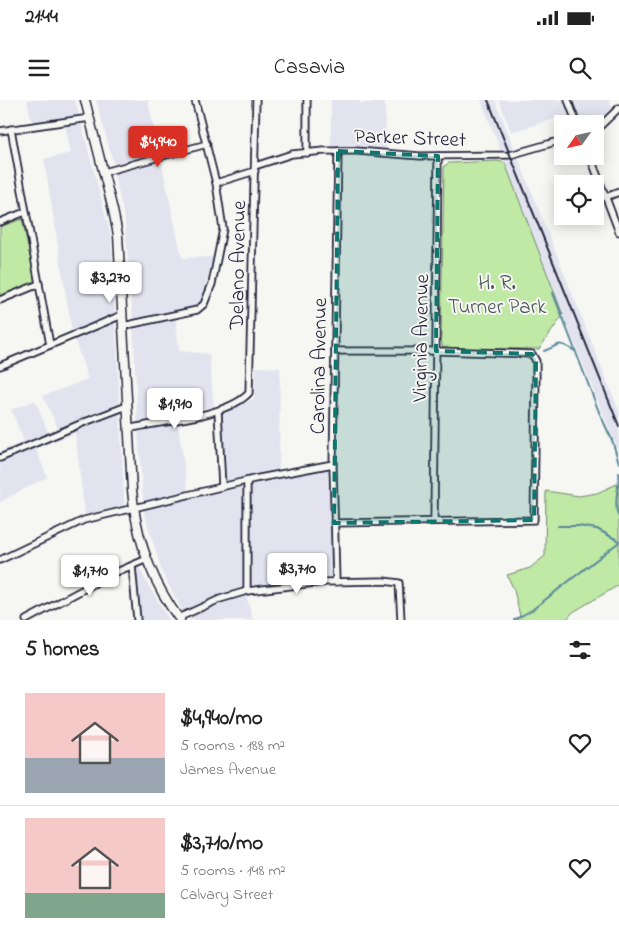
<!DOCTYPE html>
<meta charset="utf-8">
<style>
body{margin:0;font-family:"Indie Flower",sans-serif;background:#f6f6f6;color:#222;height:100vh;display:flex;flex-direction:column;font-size:19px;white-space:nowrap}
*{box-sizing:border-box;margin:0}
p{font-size:16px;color:#767676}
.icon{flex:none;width:28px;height:28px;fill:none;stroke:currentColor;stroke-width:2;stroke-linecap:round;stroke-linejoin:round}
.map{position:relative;height:520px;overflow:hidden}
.details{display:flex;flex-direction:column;background:#fff;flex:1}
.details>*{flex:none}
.needle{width:32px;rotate:236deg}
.tools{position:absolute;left:554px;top:15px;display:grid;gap:10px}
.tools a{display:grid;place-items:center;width:50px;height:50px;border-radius:0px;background:#fff;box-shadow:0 2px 12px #0003;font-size:25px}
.price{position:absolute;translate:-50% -42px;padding:0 11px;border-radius:5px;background:#fff;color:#222;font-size:16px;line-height:32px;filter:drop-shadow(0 1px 2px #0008)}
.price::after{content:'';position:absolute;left:50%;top:30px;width:15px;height:11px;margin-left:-8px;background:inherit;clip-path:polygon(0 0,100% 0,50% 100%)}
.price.on{background:#d93025;color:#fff}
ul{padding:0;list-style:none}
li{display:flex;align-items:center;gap:15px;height:125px;padding:0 25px}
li+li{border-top:1px solid #e0e0e0}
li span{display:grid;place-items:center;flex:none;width:140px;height:100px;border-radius:0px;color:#555}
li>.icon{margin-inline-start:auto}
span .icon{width:60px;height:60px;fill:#fffc;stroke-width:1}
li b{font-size:21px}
h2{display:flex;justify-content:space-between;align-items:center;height:60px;padding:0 25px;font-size:21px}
.status{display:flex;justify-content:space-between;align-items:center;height:35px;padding:0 25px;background:#fff;direction:ltr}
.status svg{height:14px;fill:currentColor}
header{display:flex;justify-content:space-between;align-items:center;height:65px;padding:0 25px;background:#fff;font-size:22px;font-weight:600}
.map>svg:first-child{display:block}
.built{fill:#e2e3ef}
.green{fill:#bfe9a5;stroke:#708670}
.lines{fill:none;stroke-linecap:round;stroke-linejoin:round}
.stream{stroke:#59889b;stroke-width:2}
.minor-casing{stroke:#22223b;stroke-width:9}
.secondary-casing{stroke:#22223b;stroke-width:11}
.minor{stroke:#f6f6f2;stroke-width:5.5}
.secondary{stroke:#f6f6f2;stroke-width:8}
.rail{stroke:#22223b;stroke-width:2}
.marked{fill:#0f766e;fill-opacity:0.2;stroke:#0f766e;stroke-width:4;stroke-dasharray:10 6;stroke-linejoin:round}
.labels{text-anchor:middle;stroke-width:4;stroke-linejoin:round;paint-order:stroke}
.street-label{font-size:21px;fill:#22223b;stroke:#f6f6f2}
.park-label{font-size:21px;fill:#495456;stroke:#f6f6f2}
</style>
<div class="status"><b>21:44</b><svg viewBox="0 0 49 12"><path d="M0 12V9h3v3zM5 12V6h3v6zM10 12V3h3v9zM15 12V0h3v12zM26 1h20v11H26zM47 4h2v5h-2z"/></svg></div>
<header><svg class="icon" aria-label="menu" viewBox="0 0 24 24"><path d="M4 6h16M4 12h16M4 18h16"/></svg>Casavia<svg class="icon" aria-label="search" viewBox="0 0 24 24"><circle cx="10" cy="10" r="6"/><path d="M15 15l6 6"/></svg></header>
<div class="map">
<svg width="619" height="520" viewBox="0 0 619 520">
<rect width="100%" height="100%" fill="#f6f6f2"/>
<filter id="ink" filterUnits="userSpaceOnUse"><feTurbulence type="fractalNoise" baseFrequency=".02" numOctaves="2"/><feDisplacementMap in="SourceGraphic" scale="10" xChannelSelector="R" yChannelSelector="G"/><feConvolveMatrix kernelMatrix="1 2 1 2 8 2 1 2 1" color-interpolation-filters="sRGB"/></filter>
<g filter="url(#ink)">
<g class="built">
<polygon points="27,0 75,0 111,136 125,415 86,424 75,333 36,349 47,377 0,402 0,352 24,341 11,310 35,300 48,332 58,328 43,296 88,279 72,232 44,59 71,53 65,25 33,28"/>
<polygon points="96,0 148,0 159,55 114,65"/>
<polygon points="331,0 359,0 360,3 385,3 386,48 331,49"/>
<polygon points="481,0 495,0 619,311 619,353 563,215"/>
<polygon points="499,0 564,0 573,24 562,24 562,30 558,18 511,32"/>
<polygon points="574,0 609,0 613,10 595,26 595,24 582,24"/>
<polygon points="161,60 182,158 213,157 201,202 193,209 175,212 179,251 209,254 214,307 176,312 188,392 218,385 214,317 254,299 256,267 280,268 279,371 331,361 333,479 244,488 253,520 190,520 182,510 162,472 144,412 138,332 133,221 125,120 114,74"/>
<polygon points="135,459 146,481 169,520 134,520 128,463"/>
</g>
<g class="green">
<polygon points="498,61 505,63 563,215 539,249 452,248 442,246 441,236 444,66 449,63"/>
<polygon points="22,119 36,182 0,197 0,127"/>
<polygon points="619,383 619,485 573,512 566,520 514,520 520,516 514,490 507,475 530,468 545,456 546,391 579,396 597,393"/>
</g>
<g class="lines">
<g class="stream">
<polyline points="553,193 599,312 612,340 619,363"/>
<path d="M544,251c17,-6 12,-11 31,0"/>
<path d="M619,373c0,12 -6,35 0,44"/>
<polyline points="558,426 579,426 597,429 619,441"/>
<polyline points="514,520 532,510 619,442"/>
</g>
<g class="minor-casing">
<g id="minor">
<polyline points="568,0 577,24"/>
<polyline points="11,29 50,245"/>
<polyline points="0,31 90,18"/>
<polyline points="595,31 619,8"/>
<polyline points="307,53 307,0"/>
<polyline points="590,56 619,132"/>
<polyline points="255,66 292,54 324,51 356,51 420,56 510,55 562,40"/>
<polyline points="104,72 207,44"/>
<polyline points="216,83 255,71"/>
<polyline points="606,97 619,92"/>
<polyline points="0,122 25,112"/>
<polyline points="0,200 39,184"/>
<polyline points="123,226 197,210 204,204 212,184 223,129 216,83 195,0"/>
<polyline points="0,266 122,215"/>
<polyline points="218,311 222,387"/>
<path d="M128,329c32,-8 99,-12 121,-36l7,-293"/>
<polyline points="0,358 85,322 127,306"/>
<polyline points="434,421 438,56"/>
<polyline points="334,423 534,420 536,277 536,261 532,254 436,251 335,251"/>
<polyline points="0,460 84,420 254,379 333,364"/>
<polyline points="132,466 137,520"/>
<polyline points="336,482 333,364 338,51"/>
<polyline points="247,491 247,381"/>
<polyline points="178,518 220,499 247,491 324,482 384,481 399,483 401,520"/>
<polyline points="26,520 112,474 147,459"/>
</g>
</g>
<g class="secondary-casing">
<path id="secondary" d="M85,0l28,110 5,25 14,255c4,48 19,91 48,130"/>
</g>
<use href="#minor" class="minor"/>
<use href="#secondary" class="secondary"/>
<polyline class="rail" points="488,0 619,326"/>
</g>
</g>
<path class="marked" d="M338,51l100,5 -2,195 96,3 4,5 -2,161 -200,3z"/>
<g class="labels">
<g class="street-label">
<text transform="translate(410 37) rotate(2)" y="7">Parker Street</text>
<text transform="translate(237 165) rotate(-89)" y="7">Delano Avenue</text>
<text transform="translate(420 238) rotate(-89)" y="7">Virginia Avenue</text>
<text transform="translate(318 266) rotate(-89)" y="7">Carolina Avenue</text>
</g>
<g class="park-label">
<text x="497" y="189">H. R.<tspan x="497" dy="24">Turner Park</tspan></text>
</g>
</g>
</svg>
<div class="tools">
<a><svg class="needle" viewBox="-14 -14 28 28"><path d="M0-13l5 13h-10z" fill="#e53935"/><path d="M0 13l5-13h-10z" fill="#767676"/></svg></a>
<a><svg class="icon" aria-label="locate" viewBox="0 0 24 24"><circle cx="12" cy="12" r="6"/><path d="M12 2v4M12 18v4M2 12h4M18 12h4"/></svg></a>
</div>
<b class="price on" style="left:158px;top:68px">$4,940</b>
<b class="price" style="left:110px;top:204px">$3,270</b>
<b class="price" style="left:175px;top:330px">$1,910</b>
<b class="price" style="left:297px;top:495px">$3,710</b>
<b class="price" style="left:90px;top:497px">$1,710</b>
</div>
<section class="details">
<h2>5 homes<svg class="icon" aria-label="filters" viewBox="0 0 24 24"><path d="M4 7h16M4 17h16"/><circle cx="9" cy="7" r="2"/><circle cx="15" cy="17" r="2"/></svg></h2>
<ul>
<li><span style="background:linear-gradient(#f6c9c9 65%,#9aa5b1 0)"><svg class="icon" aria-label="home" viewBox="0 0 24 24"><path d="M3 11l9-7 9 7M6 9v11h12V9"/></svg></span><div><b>$4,940/mo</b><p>5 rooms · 188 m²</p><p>James Avenue</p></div><svg class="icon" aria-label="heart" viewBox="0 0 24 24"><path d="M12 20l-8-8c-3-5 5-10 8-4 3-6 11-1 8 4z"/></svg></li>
<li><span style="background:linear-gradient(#f6c9c9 75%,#7fa58c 0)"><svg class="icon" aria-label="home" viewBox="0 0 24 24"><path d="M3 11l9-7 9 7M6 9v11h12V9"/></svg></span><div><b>$3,710/mo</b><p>5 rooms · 148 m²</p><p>Calvary Street</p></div><svg class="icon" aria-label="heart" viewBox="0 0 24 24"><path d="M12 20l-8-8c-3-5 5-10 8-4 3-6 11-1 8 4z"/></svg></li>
</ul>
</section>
